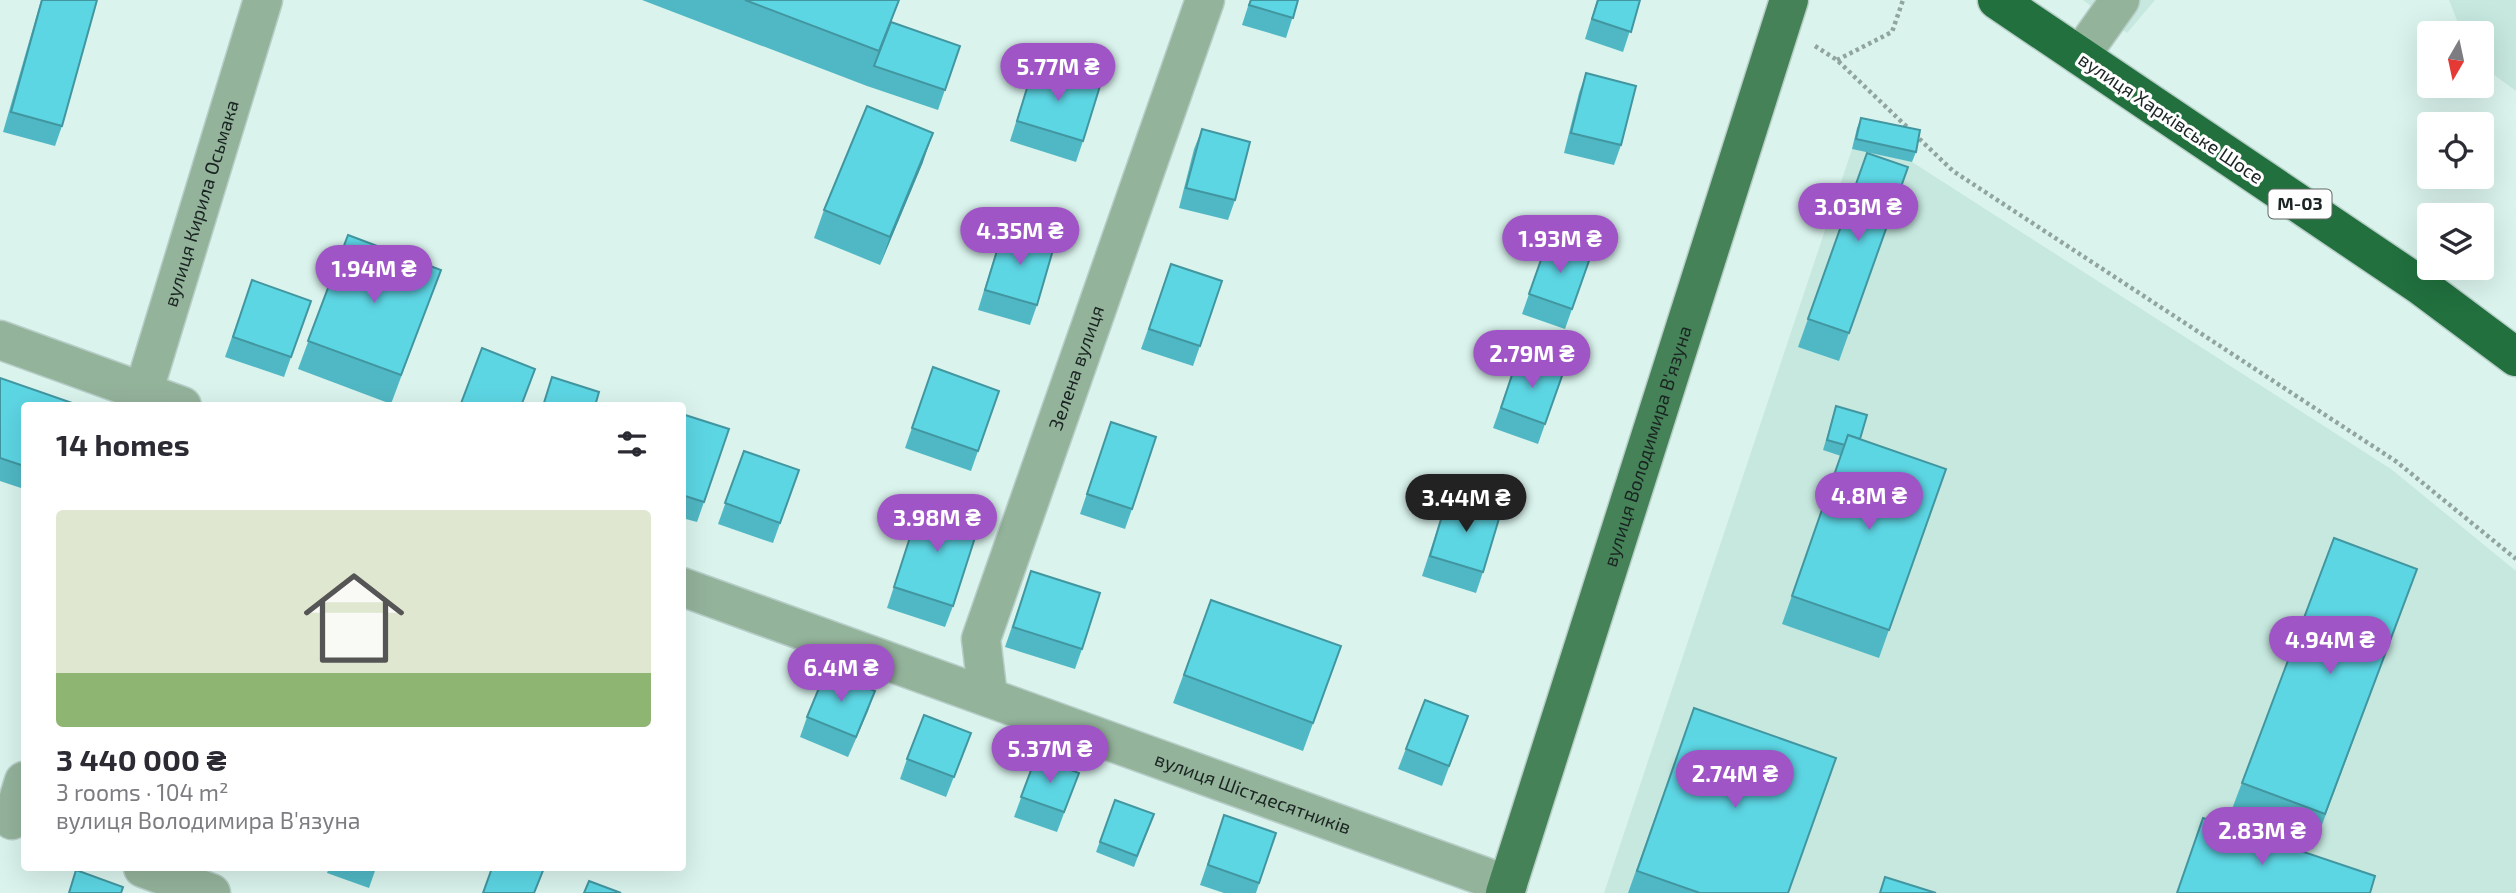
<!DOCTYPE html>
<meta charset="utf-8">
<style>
body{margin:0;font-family:"Exo 2",sans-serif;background:#f7f7f7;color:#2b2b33;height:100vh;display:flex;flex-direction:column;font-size:26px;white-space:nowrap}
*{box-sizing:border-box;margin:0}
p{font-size:23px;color:#7c7c81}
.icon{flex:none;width:38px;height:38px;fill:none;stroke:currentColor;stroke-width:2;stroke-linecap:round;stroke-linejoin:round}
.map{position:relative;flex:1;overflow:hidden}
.sheet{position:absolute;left:21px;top:402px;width:665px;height:469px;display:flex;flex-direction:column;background:#fff;border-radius:7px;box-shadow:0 7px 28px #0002}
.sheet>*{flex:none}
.needle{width:46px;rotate:189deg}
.fabs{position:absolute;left:2417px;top:21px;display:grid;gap:14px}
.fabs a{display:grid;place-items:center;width:77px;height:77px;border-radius:7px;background:#fff;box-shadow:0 7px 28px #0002;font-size:35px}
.price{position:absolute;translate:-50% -60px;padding:0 16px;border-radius:24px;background:#a055c7;color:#fff;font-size:23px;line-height:46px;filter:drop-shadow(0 2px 4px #0008)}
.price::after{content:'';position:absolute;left:50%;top:42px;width:21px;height:16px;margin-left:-10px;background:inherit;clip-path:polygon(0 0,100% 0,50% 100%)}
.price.on{background:#222;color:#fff}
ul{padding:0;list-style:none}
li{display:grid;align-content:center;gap:14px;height:371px;padding:0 35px}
li span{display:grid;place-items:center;height:217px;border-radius:7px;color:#555}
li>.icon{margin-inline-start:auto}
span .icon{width:126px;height:126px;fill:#fffc;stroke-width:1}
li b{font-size:30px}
h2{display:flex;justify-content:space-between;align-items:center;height:84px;padding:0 35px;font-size:30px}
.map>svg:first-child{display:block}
.built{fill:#c6e8df}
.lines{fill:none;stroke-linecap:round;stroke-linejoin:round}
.minor-casing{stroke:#b7cec8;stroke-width:41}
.major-casing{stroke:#b7cec8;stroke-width:41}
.highway-casing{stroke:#b7cec8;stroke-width:41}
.path{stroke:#91a4a0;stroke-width:4.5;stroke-dasharray:3.5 3.5;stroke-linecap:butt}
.minor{stroke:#94b39b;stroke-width:38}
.major{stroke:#458257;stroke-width:38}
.highway{stroke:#21703e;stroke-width:38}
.wall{fill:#50b8c4}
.shaded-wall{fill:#4196a0}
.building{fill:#5dd6e4;stroke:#4196a0;stroke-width:2}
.labels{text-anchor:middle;stroke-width:6;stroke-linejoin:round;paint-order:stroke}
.shield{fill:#fff;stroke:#5f6664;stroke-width:2}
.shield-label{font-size:18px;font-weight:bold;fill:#1a2422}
.street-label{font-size:19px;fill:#1a2422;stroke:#fff}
</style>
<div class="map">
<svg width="2516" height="893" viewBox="0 0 2516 893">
<rect width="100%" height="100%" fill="#daf3ed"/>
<g class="built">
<polygon points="2083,0 2155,0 2127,33"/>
<polygon points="2449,0 2516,0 2516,91 2482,66 2482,33 2462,33"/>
<polygon points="1852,149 1912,162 2391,469 2516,571 2516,893 1604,893"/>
</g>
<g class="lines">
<g class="minor-casing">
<g id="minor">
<polyline points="2080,56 2120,0"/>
<polyline points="0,340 182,406"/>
<path id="s1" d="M139,406l124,-406"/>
<path id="s2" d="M682,587l826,298"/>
<path id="s3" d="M988,697l-7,-58 224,-639"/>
<polyline points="12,820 24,781"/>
<polyline points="143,868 211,893"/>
</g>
</g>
<g class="major-casing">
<g id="major">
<path id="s4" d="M1505,893l284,-893"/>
</g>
</g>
<g class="highway-casing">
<polyline id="highway" points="1997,0 2421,286 2516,357"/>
</g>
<g class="path">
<polyline points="1815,46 1837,60 1953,171 2397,462 2516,559"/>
<polyline points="1837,60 1892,32 1903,0"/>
</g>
<use href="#minor" class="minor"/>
<use href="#major" class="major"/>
<use href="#highway" class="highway"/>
</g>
<g class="wall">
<polygon points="41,0 97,0 62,126 55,146 3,132"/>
<polygon points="642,0 899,0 891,22 960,46 938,110 867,86"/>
<polygon points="1250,0 1298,0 1286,38 1242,25"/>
<polygon points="1597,0 1640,0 1623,52 1585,39"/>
<polygon points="1034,65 1083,141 1076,162 1010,141"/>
<polygon points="1586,73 1621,145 1614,165 1564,153 1579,93"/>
<polygon points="1861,118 1916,152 1912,162 1852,149 1857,128"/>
<polygon points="1202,129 1235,200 1228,220 1179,208 1194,149"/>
<polygon points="1867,153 1908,167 1839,361 1798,347"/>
<polygon points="923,162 880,265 814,238 824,210"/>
<polygon points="1004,228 1037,305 1030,325 978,310 997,248"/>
<polygon points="348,235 441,270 391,404 298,369"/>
<polygon points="1548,240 1591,255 1565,329 1522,314"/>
<polygon points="252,280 311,301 284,377 225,357"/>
<polygon points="1164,284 1200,346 1193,366 1141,349"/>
<polygon points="1518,357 1563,373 1538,444 1493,428"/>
<polygon points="933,367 999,391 971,471 905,448"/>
<polygon points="0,378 24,406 24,489 0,481"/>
<polygon points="1836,406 1860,439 1946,469 1879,658 1782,624 1841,456 1823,450"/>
<polygon points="682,414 704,502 697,522 682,518"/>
<polygon points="1111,422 1132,509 1125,529 1080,514"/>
<polygon points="744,451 799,470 773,543 718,524"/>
<polygon points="1448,496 1483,572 1476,593 1422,576"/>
<polygon points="921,503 953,606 945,627 887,608"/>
<polygon points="2334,538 2417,569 2313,849 2229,817"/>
<polygon points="1031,571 1082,649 1075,669 1005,647"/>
<polygon points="1211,600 1341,646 1303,751 1173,703"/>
<polygon points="875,691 848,757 800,737 807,717"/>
<polygon points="1425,700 1468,716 1442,786 1398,769"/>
<polygon points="1694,708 1788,893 1628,893"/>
<polygon points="971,733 946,797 900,779 907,759"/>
<polygon points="1036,757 1079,773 1057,832 1014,817"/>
<polygon points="1115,800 1154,814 1134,867 1096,852"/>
<polygon points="1224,815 1276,833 1256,893 1224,893 1200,885"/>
<polygon points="329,868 376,868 369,888 327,873"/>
</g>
<g class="shaded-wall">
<polygon points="933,133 923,162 880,265 890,237"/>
<polygon points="875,691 868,711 848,757 856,737"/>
</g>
<g class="building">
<polygon points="42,0 97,0 62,126 11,112"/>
<polygon points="745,0 899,0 879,51"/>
<polygon points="1251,0 1298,0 1293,18 1249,5"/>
<polygon points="1598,0 1640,0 1631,32 1592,19"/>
<polygon points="891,22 960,46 945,90 874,66"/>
<polygon points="1034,65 1100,86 1083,141 1017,121"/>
<polygon points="1586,73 1636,86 1621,145 1571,133"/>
<polygon points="867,106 933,133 890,237 824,210"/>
<polygon points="1861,118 1920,130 1916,152 1856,139"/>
<polygon points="1202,129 1250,142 1235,200 1186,188"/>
<polygon points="1867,153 1908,167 1849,333 1808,319"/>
<polygon points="1004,228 1055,243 1037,305 985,290"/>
<polygon points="348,235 441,270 401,375 308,341"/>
<polygon points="1548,240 1591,255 1572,309 1529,294"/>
<polygon points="1171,264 1222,281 1200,346 1149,329"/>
<polygon points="252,280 311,301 291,357 233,337"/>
<polygon points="482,348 535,369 521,406 460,406"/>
<polygon points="1518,357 1563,373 1545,424 1501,408"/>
<polygon points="933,367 999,391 978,451 912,428"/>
<polygon points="552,377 599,392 595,406 543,406"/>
<polygon points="0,378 75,404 75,406 24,406 24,466 0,458"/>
<polygon points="1836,406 1867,415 1860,439 1848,435 1845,445 1827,440"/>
<polygon points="682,414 729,429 704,502 682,495"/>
<polygon points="1111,422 1156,437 1132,509 1087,494"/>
<polygon points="1848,435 1946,469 1889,630 1792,596"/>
<polygon points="744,451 799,470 780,523 725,503"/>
<polygon points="1448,496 1501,512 1483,572 1430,556"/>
<polygon points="921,503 980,522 953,606 894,587"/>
<polygon points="2334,538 2417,569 2325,814 2242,783"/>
<polygon points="1031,571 1100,593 1082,649 1013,627"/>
<polygon points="1211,600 1341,646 1313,723 1184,675"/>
<polygon points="826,671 875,691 856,737 807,717"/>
<polygon points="1425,700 1468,716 1449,766 1406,749"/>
<polygon points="1694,708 1836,758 1788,893 1700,893 1637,871"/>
<polygon points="924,715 971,733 954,777 907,759"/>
<polygon points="1036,757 1079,773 1064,812 1021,797"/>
<polygon points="1115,800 1154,814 1137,856 1100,842"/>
<polygon points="1224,815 1276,833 1259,883 1208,865"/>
<polygon points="2203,818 2375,876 2370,893 2177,893"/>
<polygon points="492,868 544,868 534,893 483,893"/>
<polygon points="76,870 123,887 121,893 69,893"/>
<polygon points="1885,877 1936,893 1880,893"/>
<polygon points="589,881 621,893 584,893"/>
</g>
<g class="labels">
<rect class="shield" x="2268.5" y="189.5" width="63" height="29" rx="5"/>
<g class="shield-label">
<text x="2300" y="210">М-03</text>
</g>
<g class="street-label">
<text transform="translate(2171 118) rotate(34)" y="7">вулиця Харківське Шосе</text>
<text dy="7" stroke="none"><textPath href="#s1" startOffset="212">вулиця Кирила Осьмака</textPath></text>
<text dy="7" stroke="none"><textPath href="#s3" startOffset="346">Зелена вулиця</textPath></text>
<text dy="7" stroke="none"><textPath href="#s4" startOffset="469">вулиця Володимира В'язуна</textPath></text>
<text dy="7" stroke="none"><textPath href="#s2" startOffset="607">вулиця Шістдесятників</textPath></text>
</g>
</g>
</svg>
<div class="fabs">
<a><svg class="needle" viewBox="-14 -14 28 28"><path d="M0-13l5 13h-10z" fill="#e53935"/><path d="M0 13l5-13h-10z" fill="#7c7c81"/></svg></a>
<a><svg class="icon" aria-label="locate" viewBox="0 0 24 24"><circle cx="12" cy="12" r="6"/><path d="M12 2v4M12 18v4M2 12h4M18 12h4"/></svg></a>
<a><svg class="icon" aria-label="layers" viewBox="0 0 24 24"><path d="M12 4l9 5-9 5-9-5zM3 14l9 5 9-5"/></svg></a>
</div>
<b class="price" style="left:1058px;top:103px">5.77M ₴</b>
<b class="price" style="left:1858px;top:243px">3.03M ₴</b>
<b class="price" style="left:1020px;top:267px">4.35M ₴</b>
<b class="price" style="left:1560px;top:275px">1.93M ₴</b>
<b class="price" style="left:374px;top:305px">1.94M ₴</b>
<b class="price" style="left:1532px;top:390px">2.79M ₴</b>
<b class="price" style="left:1869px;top:532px">4.8M ₴</b>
<b class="price on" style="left:1466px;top:534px">3.44M ₴</b>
<b class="price" style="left:937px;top:554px">3.98M ₴</b>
<b class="price" style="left:2330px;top:676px">4.94M ₴</b>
<b class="price" style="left:841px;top:704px">6.4M ₴</b>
<b class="price" style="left:1050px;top:785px">5.37M ₴</b>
<b class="price" style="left:1735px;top:810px">2.74M ₴</b>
<b class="price" style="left:2262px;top:867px">2.83M ₴</b>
<section class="sheet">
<h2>14 homes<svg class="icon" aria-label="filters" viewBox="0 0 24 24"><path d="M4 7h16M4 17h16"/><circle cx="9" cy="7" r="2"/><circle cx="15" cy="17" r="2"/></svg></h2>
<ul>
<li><span style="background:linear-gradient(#dfe7d0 75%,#8fb573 0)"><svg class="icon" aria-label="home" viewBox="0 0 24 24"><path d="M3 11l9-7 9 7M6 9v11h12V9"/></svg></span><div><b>3 440 000 ₴</b><p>3 rooms · 104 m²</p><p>вулиця Володимира В'язуна</p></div></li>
</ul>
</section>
</div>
